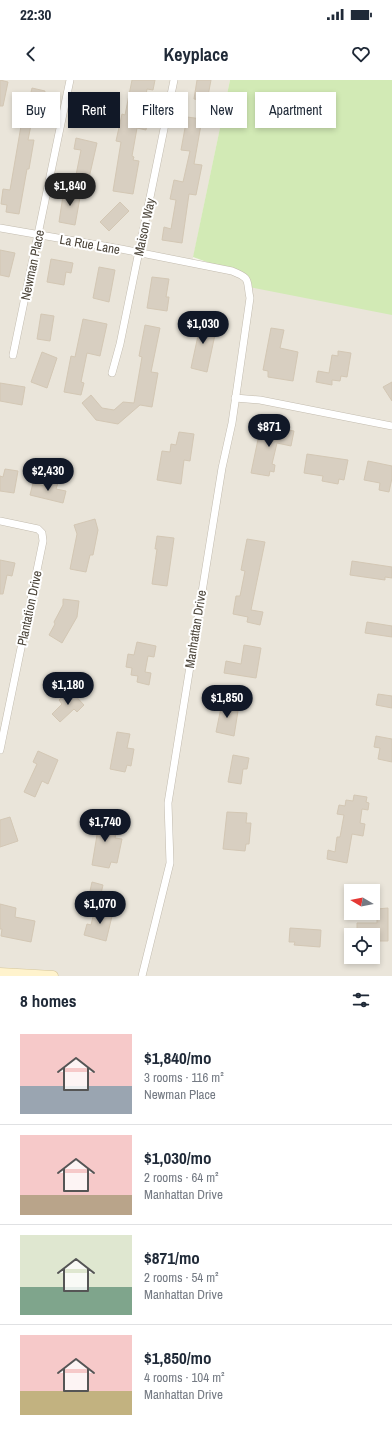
<!DOCTYPE html>
<meta charset="utf-8">
<style>
body{margin:0;font-family:"Archivo Narrow",sans-serif;background:#f2f2f3;color:#1f2937;height:100vh;display:flex;flex-direction:column;font-size:15px;white-space:nowrap}
*{box-sizing:border-box;margin:0}
p{font-size:13px;color:#747a83}
.icon{flex:none;width:22px;height:22px;fill:none;stroke:currentColor;stroke-width:2;stroke-linecap:round;stroke-linejoin:round}
.map{position:relative;height:896px;overflow:hidden}
.details{display:flex;flex-direction:column;background:#fff;flex:1}
.details>*{flex:none}
.banner{position:absolute;left:12px;top:12px;width:368px;height:36px;display:flex;gap:8px}
.needle{width:26px;rotate:280deg}
.tools{position:absolute;left:344px;top:804px;display:grid;gap:8px}
.tools a{display:grid;place-items:center;width:36px;height:36px;border-radius:0px;background:#fff;box-shadow:0 2px 6px #0003;font-size:20px}
.price{position:absolute;translate:-50% -34px;padding:0 9px;border-radius:14px;background:#111827;color:#fff;font-size:13px;line-height:26px;filter:drop-shadow(0 1px 2px #0008)}
.price::after{content:'';position:absolute;left:50%;top:24px;width:12px;height:9px;margin-left:-6px;background:inherit;clip-path:polygon(0 0,100% 0,50% 100%)}
.price.on{background:#222;color:#fff}
ul{padding:0;list-style:none}
li{display:flex;align-items:center;gap:12px;height:100px;padding:0 20px}
li+li{border-top:1px solid #e0e1e3}
li span{display:grid;place-items:center;flex:none;width:112px;height:80px;border-radius:0px;color:#555}
li>.icon{margin-inline-start:auto}
span .icon{width:48px;height:48px;fill:#fffc;stroke-width:1}
li b{font-size:17px}
h2{display:flex;justify-content:space-between;align-items:center;height:48px;padding:0 20px;font-size:17px}
.pill{padding:0 14px;border-radius:0px;background:#fff;box-shadow:0 2px 6px #0003;font-size:14px;line-height:36px}
.pill.on{background:#111827;color:#fff}
.status{display:flex;justify-content:space-between;align-items:center;height:28px;padding:0 20px;background:#fff;direction:ltr}
.status svg{height:11px;fill:currentColor}
header{display:flex;justify-content:space-between;align-items:center;height:52px;padding:0 20px;background:#fff;font-size:18px;font-weight:700}
.map>svg:first-child{display:block}
.residential{fill:#eae5da;fill-rule:evenodd}
.green{fill:#d2eab5}
.building{fill:#d8cfc1;stroke:#d3c7b4}
.lines{fill:none;stroke-linecap:round;stroke-linejoin:round}
.street-casing{stroke:#c2bbae;stroke-width:8}
.secondary-casing{stroke:#d6c79b;stroke-width:11}
.street{stroke:#fff;stroke-width:7}
.secondary{stroke:#fff3cd;stroke-width:10}
.labels{text-anchor:middle;stroke-width:4;stroke-linejoin:round;paint-order:stroke}
.street-label{font-size:13px;fill:#4b4439;stroke:#fff}
</style>
<div class="status"><b>22:30</b><svg viewBox="0 0 49 12"><path d="M0 12V9h3v3zM5 12V6h3v6zM10 12V3h3v9zM15 12V0h3v12zM26 1h20v11H26zM47 4h2v5h-2z"/></svg></div>
<header><svg class="icon" aria-label="back" viewBox="0 0 24 24"><path d="M15 5l-7 7 7 7"/></svg>Keyplace<svg class="icon" aria-label="heart" viewBox="0 0 24 24"><path d="M12 20l-8-8c-3-5 5-10 8-4 3-6 11-1 8 4z"/></svg></header>
<div class="map">
<svg width="392" height="896" viewBox="0 0 392 896">
<rect width="100%" height="100%" fill="#f6f3ec"/>
<path class="residential" d="M0,0h230l-38,183 200,46v667h-392zM351,811h22v22h-22zM351,855h22v22h-22z"/>
<polygon class="green" points="230,0 392,0 392,235 249,207 243,195 193,177"/>
<g class="building">
<polygon points="0,0 8,2 3,26 0,26"/>
<polygon points="132,0 155,0 153,10 147,9 142,38 148,39 146,50 137,48 132,76 134,77 133,80 139,81 133,114 113,111 121,62 116,61 122,34 125,35"/>
<polygon points="197,0 211,0 207,21 194,19"/>
<polygon points="32,8 45,11 44,18 47,18 44,38 33,35 28,60 34,60 29,89 27,89 19,134 6,132 7,125 1,124 3,109 10,110 21,46 19,45 23,24 28,25"/>
<polygon points="89,22 107,25 104,42 79,38 81,28 88,29"/>
<polygon points="187,37 202,39 194,84 202,85 196,115 189,114 182,163 162,160 164,147 171,149 176,120 170,119 174,100 183,102 190,71 181,70"/>
<polygon points="76,58 97,63 89,98 76,95 81,70 74,69"/>
<polygon points="64,109 81,112 75,145 59,142"/>
<polygon points="120,122 129,131 109,151 100,142"/>
<polygon points="0,170 15,173 9,197 0,195"/>
<polygon points="51,179 73,183 71,193 66,192 64,205 47,202"/>
<polygon points="99,187 115,190 109,222 93,218"/>
<polygon points="152,197 169,199 166,217 169,217 167,231 147,228"/>
<polygon points="41,234 54,236 50,261 37,259"/>
<polygon points="83,239 107,244 100,276 87,273 81,302 84,303 81,315 64,312 71,276 75,277"/>
<polygon points="192,240 212,244 211,248 216,250 207,292 191,288 199,251 190,249"/>
<polygon points="145,245 160,248 151,292 158,293 152,327 140,325 118,344 96,340 82,323 91,315 102,328 114,330 123,322 134,323 142,277 139,276"/>
<polygon points="271,248 284,250 280,268 298,272 293,301 268,297 268,291 263,290"/>
<polygon points="338,271 351,273 347,297 341,296 340,301 332,300 332,305 316,302 318,291 329,293 332,275 338,276"/>
<polygon points="42,272 57,278 47,308 31,302"/>
<polygon points="392,302 392,321 383,307"/>
<polygon points="0,303 25,307 22,325 0,321"/>
<polygon points="261,345 294,351 291,366 277,363 272,384 275,385 274,392 270,391 269,396 251,393"/>
<polygon points="179,352 194,354 190,381 184,380 181,404 157,400 162,371 170,372 171,364 176,365"/>
<polygon points="307,374 348,380 344,400 339,399 338,404 322,401 323,396 304,393"/>
<polygon points="368,381 392,386 392,398 389,412 379,410 380,403 364,400"/>
<polygon points="5,389 18,391 14,413 0,411 0,396 3,397"/>
<polygon points="47,401 58,403 56,409 66,411 63,423 30,415 33,403 45,406"/>
<polygon points="95,439 98,450 93,475 90,475 86,492 70,489 77,454 74,445"/>
<polygon points="157,456 174,458 167,506 152,504 157,469 155,469"/>
<polygon points="247,459 265,462 251,530 263,532 260,545 247,542 248,537 233,534 236,516 240,516 245,491 241,490"/>
<polygon points="0,480 15,483 12,496 7,495 3,514 0,514"/>
<polygon points="352,481 392,487 392,498 385,497 385,500 350,495"/>
<polygon points="63,519 79,521 77,537 62,563 49,555 55,544 54,542 63,525"/>
<polygon points="367,542 392,546 392,557 365,553"/>
<polygon points="137,562 156,566 154,577 148,576 145,592 151,593 149,605 137,602 138,596 131,595 132,588 126,587 128,574 134,575"/>
<polygon points="244,565 261,568 256,598 224,593 226,581 241,584"/>
<polygon points="70,610 84,625 77,632 74,629 60,642 52,634 62,624 59,620"/>
<polygon points="378,614 392,616 392,628 376,625"/>
<polygon points="223,618 231,620 229,630 238,631 234,656 216,652"/>
<polygon points="117,652 130,654 127,668 134,669 131,686 127,685 125,692 110,689"/>
<polygon points="376,656 392,659 392,682 378,679 380,668 374,667"/>
<polygon points="38,671 58,680 48,704 42,701 35,717 24,712 37,684 33,682"/>
<polygon points="233,675 249,678 247,689 243,689 241,704 228,702"/>
<polygon points="354,715 367,717 366,722 369,723 368,730 362,729 360,743 365,744 363,756 352,754 347,783 327,779 328,770 335,772 337,757 340,757 344,735 337,734 339,725 345,726 346,720 353,721"/>
<polygon points="227,732 247,733 246,743 251,743 249,764 246,764 245,771 223,769"/>
<polygon points="94,733 104,735 103,746 117,749 115,758 122,759 117,783 111,782 109,788 92,785 97,755 90,753"/>
<polygon points="10,737 18,761 0,767 0,740"/>
<polygon points="92,802 103,805 99,822 88,820"/>
<polygon points="0,824 16,828 15,837 35,841 31,862 1,856 2,849 0,849"/>
<polygon points="95,828 113,832 106,861 84,855 87,844 91,845"/>
<polygon points="388,828 388,861 373,861 373,855 357,855 357,843 377,843 377,829"/>
<polygon points="290,848 321,850 320,867 294,865 295,862 289,862"/>
</g>
<g class="lines">
<g class="street-casing">
<g id="street">
<path d="M0,148l121,21 111,22c20,8 14,9 18,27l-18,125 -10,45 -54,335 2,60 -28,113"/>
<polyline points="13,275 70,0"/>
<polyline points="112,293 120,264 174,0"/>
<polyline points="235,318 260,320 392,346"/>
<polyline points="0,441 38,449 42,453 43,461 0,670"/>
</g>
</g>
<g class="secondary-casing">
<polyline id="secondary" points="0,893 53,896"/>
</g>
<use href="#street" class="street"/>
<use href="#secondary" class="secondary"/>
</g>
<g class="labels">
<g class="street-label">
<text transform="translate(144 147) rotate(-78)" y="5">Maison Way</text>
<text transform="translate(90 164) rotate(10)" y="5">La Rue Lane</text>
<text transform="translate(32 185) rotate(-78)" y="5">Newman Place</text>
<text transform="translate(29 528) rotate(-78)" y="5">Plantation Drive</text>
<text transform="translate(195 549) rotate(-81)" y="5">Manhattan Drive</text>
</g>
</g>
</svg>
<div class="tools">
<a><svg class="needle" viewBox="-14 -14 28 28"><path d="M0-13l5 13h-10z" fill="#e53935"/><path d="M0 13l5-13h-10z" fill="#747a83"/></svg></a>
<a><svg class="icon" aria-label="locate" viewBox="0 0 24 24"><circle cx="12" cy="12" r="6"/><path d="M12 2v4M12 18v4M2 12h4M18 12h4"/></svg></a>
</div>
<b class="price on" style="left:70px;top:127px">$1,840</b>
<b class="price" style="left:203px;top:265px">$1,030</b>
<b class="price" style="left:269px;top:368px">$871</b>
<b class="price" style="left:48px;top:412px">$2,430</b>
<b class="price" style="left:68px;top:626px">$1,180</b>
<b class="price" style="left:227px;top:639px">$1,850</b>
<b class="price" style="left:105px;top:763px">$1,740</b>
<b class="price" style="left:100px;top:845px">$1,070</b>
<div class="banner">
<a class="pill">Buy</a>
<a class="pill on">Rent</a>
<a class="pill">Filters</a>
<a class="pill">New</a>
<a class="pill">Apartment</a>
</div>
</div>
<section class="details">
<h2>8 homes<svg class="icon" aria-label="filters" viewBox="0 0 24 24"><path d="M4 7h16M4 17h16"/><circle cx="9" cy="7" r="2"/><circle cx="15" cy="17" r="2"/></svg></h2>
<ul>
<li><span style="background:linear-gradient(#f6c9c9 65%,#9aa5b1 0)"><svg class="icon" aria-label="home" viewBox="0 0 24 24"><path d="M3 11l9-7 9 7M6 9v11h12V9"/></svg></span><div><b>$1,840/mo</b><p>3 rooms · 116 m²</p><p>Newman Place</p></div></li>
<li><span style="background:linear-gradient(#f6c9c9 75%,#b9a48a 0)"><svg class="icon" aria-label="home" viewBox="0 0 24 24"><path d="M3 11l9-7 9 7M6 9v11h12V9"/></svg></span><div><b>$1,030/mo</b><p>2 rooms · 64 m²</p><p>Manhattan Drive</p></div></li>
<li><span style="background:linear-gradient(#dfe7d0 65%,#7fa58c 0)"><svg class="icon" aria-label="home" viewBox="0 0 24 24"><path d="M3 11l9-7 9 7M6 9v11h12V9"/></svg></span><div><b>$871/mo</b><p>2 rooms · 54 m²</p><p>Manhattan Drive</p></div></li>
<li><span style="background:linear-gradient(#f6c9c9 70%,#c2b280 0)"><svg class="icon" aria-label="home" viewBox="0 0 24 24"><path d="M3 11l9-7 9 7M6 9v11h12V9"/></svg></span><div><b>$1,850/mo</b><p>4 rooms · 104 m²</p><p>Manhattan Drive</p></div></li>
</ul>
</section>
